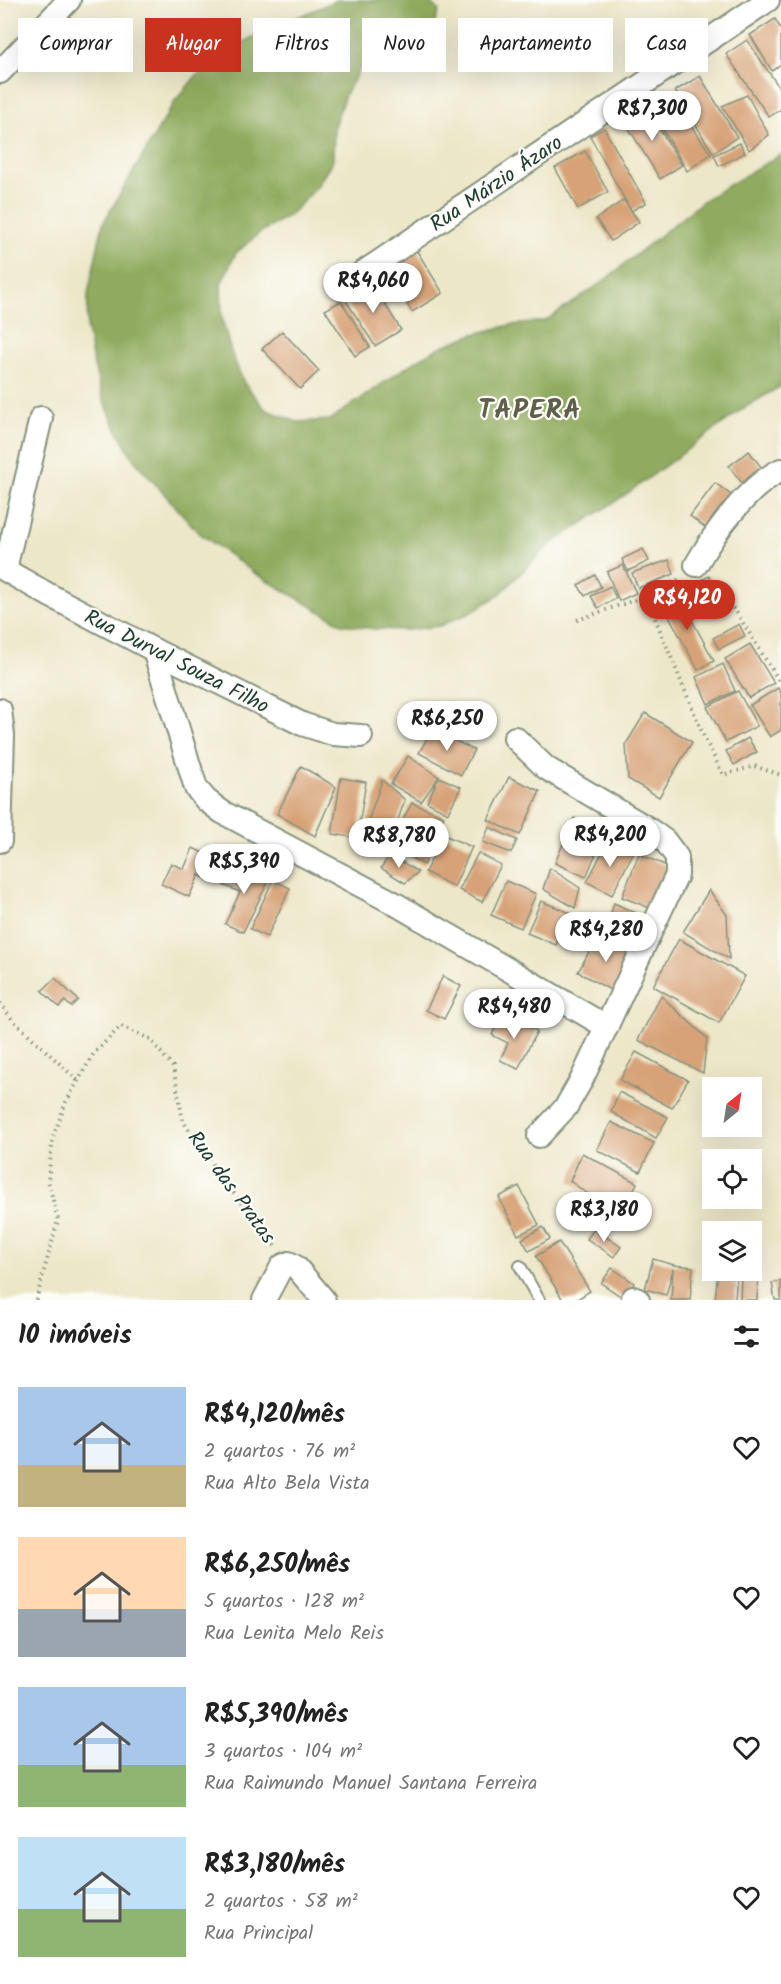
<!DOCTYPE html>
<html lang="pt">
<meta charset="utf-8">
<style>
body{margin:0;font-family:Kalam,sans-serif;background:#f2f2f2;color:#222;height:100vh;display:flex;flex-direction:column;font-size:22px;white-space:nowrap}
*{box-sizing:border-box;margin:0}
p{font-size:20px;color:#767676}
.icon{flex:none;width:33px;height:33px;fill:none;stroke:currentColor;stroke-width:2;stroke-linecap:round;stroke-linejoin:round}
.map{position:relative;height:1300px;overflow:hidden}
.panel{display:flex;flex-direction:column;background:#fff;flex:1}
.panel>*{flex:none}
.top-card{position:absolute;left:18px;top:18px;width:746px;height:54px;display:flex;gap:12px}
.needle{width:39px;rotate:30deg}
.tools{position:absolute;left:702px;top:1077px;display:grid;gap:12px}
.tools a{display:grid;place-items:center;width:60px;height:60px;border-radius:0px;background:#fff;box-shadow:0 6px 24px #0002;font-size:30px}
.price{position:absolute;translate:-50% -51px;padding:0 14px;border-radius:21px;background:#fff;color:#222;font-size:20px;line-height:39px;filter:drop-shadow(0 2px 3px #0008)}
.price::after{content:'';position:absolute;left:50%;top:36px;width:18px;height:14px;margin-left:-9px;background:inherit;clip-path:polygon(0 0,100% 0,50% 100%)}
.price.current{background:#c8321e;color:#fff}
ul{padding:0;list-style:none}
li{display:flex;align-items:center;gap:18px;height:150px;padding:0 18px}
li span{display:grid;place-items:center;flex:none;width:168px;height:120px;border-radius:0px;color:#555}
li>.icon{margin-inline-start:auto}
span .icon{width:72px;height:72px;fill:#fffc;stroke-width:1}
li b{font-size:26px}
h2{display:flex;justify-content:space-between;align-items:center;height:72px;padding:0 18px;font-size:26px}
.pill{padding:0 21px;border-radius:0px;background:#fff;box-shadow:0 6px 24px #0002;font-size:21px;line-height:54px}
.pill.current{background:#c8321e;color:#fff}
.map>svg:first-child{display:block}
.forest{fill:#90ab5e;stroke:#587449;stroke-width:1.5}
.building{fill:#d7a277}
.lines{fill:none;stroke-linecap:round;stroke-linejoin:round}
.service-casing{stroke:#86927e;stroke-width:14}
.minor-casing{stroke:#86927e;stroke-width:26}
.path{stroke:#86927e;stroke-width:4;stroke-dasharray:1.5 4.5;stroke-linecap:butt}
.service{stroke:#fff;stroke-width:10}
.minor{stroke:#fff;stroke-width:22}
.labels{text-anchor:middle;stroke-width:4.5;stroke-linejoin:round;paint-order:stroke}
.street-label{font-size:21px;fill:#1f3d34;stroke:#fdfcf7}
.district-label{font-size:27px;font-weight:bold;letter-spacing:1.5px;fill:#5f604b;stroke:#fdfcf7}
</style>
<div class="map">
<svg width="781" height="1300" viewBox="0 0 781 1300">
<rect width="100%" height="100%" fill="#fdfcf7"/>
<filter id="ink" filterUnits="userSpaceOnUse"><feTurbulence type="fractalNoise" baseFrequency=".0167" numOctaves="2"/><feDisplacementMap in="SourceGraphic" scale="12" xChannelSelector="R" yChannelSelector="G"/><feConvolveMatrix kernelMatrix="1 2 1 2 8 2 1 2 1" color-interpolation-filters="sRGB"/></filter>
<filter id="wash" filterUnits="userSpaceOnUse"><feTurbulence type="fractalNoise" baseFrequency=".008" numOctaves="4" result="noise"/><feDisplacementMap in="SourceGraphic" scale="24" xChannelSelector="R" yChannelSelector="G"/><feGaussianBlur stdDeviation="1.35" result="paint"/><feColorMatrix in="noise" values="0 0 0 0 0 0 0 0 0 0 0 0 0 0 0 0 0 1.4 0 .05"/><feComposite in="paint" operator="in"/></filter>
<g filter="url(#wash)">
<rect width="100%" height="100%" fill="#ede7c9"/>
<polygon class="forest" points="337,0 426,0 439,10 429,41 392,52 361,67 345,95 334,126 333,160 316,188 291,214 261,232 236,253 221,284 222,318 231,352 244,383 265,409 297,422 330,420 411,364 440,347 474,334 511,325 545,321 601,283 704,200 781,154 781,386 744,408 631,491 547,547 499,595 470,613 439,626 407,630 375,629 342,624 256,574 199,533 134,460 117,430 102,396 93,362 87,329 88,293 103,223 175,101 196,76 221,54 251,38"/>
<g id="blocks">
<g class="building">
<polygon points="775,19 781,29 781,64 772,71 750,35"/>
<polygon points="747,40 781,90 781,109 769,117 726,54"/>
<polygon points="700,76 737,137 713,153 675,91"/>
<polygon points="747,95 769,135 749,150 722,106"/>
<polygon points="645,105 682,165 660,179 623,119"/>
<polygon points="682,113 711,154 687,171 661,126"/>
<polygon points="604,128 646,203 631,211 590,136"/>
<polygon points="740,143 745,153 719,166 714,155"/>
<polygon points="585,151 608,192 578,209 555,168"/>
<polygon points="624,200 639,222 611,241 596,219"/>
<polygon points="415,248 443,293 412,312 384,267"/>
<polygon points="372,283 401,330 375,346 345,299"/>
<polygon points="341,301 370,347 355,356 325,310"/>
<polygon points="282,331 319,371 300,389 262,349"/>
<polygon points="749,451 765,472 745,487 729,466"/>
<polygon points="715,483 735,498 710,531 690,516"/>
<polygon points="643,549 649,561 628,571 622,559"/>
<polygon points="669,560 674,574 638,588 632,573"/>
<polygon points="623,565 636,593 619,601 607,572"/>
<polygon points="595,575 601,587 585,596 578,585"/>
<polygon points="709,576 719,596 689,612 680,591"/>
<polygon points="610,586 616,598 598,608 591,596"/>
<polygon points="677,592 714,661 698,670 661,601"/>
<polygon points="739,624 745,636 719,649 713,638"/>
<polygon points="750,644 774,683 749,698 725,659"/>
<polygon points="723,664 735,691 708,704 696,677"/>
<polygon points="778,688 781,693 781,730 770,737 750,705"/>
<polygon points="738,691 757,726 726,742 707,707"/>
<polygon points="645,713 692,742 659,797 628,779 626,744"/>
<polygon points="432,729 474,750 461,775 419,753"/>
<polygon points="748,738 757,752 734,765 726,751"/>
<polygon points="408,756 439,777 421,802 391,784"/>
<polygon points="301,766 336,787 315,836 277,814"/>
<polygon points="439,777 461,787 448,813 427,802"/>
<polygon points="509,777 540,791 520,835 488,820"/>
<polygon points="341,778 366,782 357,838 332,834"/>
<polygon points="382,780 405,800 389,845 363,836"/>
<polygon points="412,803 444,816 424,865 389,845"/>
<polygon points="574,818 605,832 586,877 555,863"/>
<polygon points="489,827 517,840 511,853 483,842"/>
<polygon points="444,835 472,847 454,887 425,872"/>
<polygon points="608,841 633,853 612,895 587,882"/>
<polygon points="193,848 226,864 217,884 199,875 189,897 161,884 171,863 184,869"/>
<polygon points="267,851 279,856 270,875 258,870"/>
<polygon points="478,853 501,865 482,902 459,890"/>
<polygon points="390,854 418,872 405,883 381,868"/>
<polygon points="639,854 667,866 650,908 622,897"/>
<polygon points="233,862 250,870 242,888 250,873 268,882 243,932 225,924 240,892 223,885"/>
<polygon points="550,868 580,888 575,908 543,889"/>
<polygon points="273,880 290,888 267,937 250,929"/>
<polygon points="506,881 536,894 521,928 491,915"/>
<polygon points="709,890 727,915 729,959 683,932"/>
<polygon points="541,901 570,913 556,945 527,933"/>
<polygon points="614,903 646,918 634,947 606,929"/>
<polygon points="599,934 634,954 614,992 578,972"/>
<polygon points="679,939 745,976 719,1023 653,986"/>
<polygon points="443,976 461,986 444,1019 426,1010"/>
<polygon points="55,978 78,1000 71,1007 65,1001 59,1007 42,991"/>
<polygon points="661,996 707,1038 703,1073 638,1040"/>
<polygon points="502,1014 537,1031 518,1069 500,1060 508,1043 492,1035"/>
<polygon points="636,1052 688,1080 672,1108 620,1080"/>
<polygon points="619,1092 668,1117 656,1138 611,1112"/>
<polygon points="611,1122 654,1143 640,1172 597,1150"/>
<polygon points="582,1153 637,1183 620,1217 570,1181"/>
<polygon points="519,1186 539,1225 518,1235 499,1197"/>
<polygon points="543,1227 550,1239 529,1251 522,1239"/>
<polygon points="594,1229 621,1247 614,1257 587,1239"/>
<polygon points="559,1242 590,1291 576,1300 563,1300 536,1256"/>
<polygon points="653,1259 674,1265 693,1267 690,1300 671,1300 673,1269 666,1295 645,1289"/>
<polygon points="612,1268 634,1283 625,1299 601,1283"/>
<polygon points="718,1270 737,1272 735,1300 715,1300"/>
<polygon points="741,1274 758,1275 757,1300 740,1300"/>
<polygon points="781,1281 781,1300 775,1300 772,1283"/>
</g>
</g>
</g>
<g filter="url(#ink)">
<use href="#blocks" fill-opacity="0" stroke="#86927e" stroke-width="1.5"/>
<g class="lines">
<g class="service-casing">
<polyline id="service" points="520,1266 539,1300"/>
</g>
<g class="minor-casing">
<g id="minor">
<polyline points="0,72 69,0"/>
<polyline points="343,286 768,0"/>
<path d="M696,565c18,-32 52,-79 85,-95"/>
<polyline points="0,567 49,595 154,650 302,724 333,734 361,736"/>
<polyline points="5,569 41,418"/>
<polyline points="154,650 196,788 206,800 222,812 392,902 607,1027"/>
<polyline points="0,710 3,735 0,841"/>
<polyline points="515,738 546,768 647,828 665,841 677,857 677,875 582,1079 566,1107 539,1136"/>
<polyline points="633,1298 638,1300"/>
<polyline points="264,1300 282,1266 289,1263 296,1267 324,1300"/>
</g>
</g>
<g class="path">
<polyline points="708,582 719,596 735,610 781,684"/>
<polyline points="646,596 704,737 723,775 754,766 781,775"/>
<polyline points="577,620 646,596 682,578"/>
<polyline points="0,1003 12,1019 78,1081"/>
<polyline points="36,1300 58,1220 48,1180 53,1137 66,1102 94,1053 121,1026 150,1039 173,1067 183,1121 216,1170 275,1246"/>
</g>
<use href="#service" class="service"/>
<use href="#minor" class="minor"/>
</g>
</g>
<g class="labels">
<g class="street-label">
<text transform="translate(496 183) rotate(-34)" y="7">Rua Márzio Ázaro</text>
<text transform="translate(177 661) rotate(27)" y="7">Rua Durval Souza Filho</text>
<text transform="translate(232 1187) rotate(54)" y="7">Rua das Pratas</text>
</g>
<g class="district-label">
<text x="530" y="418">TAPERA</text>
</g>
</g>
</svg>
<div class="tools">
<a><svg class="needle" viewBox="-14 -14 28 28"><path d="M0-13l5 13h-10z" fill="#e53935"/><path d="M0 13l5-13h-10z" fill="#767676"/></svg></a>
<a><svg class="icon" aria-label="locate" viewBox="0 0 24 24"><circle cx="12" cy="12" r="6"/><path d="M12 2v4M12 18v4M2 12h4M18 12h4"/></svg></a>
<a><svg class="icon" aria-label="layers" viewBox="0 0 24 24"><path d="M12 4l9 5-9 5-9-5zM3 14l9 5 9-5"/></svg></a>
</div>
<b class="price" style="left:652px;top:142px">R$7,300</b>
<b class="price" style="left:373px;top:314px">R$4,060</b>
<b class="price current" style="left:687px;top:631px">R$4,120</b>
<b class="price" style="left:447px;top:752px">R$6,250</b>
<b class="price" style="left:610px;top:868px">R$4,200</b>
<b class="price" style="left:399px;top:869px">R$8,780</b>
<b class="price" style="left:244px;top:895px">R$5,390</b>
<b class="price" style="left:606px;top:963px">R$4,280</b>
<b class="price" style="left:514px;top:1040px">R$4,480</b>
<b class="price" style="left:604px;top:1243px">R$3,180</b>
<div class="top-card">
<a class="pill">Comprar</a>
<a class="pill current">Alugar</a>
<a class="pill">Filtros</a>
<a class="pill">Novo</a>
<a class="pill">Apartamento</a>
<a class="pill">Casa</a>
</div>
</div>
<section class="panel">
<h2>10 imóveis<svg class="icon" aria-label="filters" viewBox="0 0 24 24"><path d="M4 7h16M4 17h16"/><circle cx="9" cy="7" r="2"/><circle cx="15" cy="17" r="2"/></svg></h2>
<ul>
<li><span style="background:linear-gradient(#a9c7e8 65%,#c2b280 0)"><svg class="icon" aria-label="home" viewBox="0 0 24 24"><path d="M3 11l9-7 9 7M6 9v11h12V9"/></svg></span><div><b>R$4,120/mês</b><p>2 quartos · 76 m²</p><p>Rua Alto Bela Vista</p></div><svg class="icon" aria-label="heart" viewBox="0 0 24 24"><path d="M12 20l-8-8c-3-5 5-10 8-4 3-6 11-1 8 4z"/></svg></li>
<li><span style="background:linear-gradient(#ffd9b3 60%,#9aa5b1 0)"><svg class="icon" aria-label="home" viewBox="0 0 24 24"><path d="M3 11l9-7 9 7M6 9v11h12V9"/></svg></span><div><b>R$6,250/mês</b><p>5 quartos · 128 m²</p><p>Rua Lenita Melo Reis</p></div><svg class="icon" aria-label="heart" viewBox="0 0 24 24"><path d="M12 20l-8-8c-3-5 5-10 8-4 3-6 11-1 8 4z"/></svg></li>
<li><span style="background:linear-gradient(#a9c7e8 65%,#8fb573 0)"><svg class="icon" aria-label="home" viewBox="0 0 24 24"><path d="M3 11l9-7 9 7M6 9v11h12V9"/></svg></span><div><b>R$5,390/mês</b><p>3 quartos · 104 m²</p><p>Rua Raimundo Manuel Santana Ferreira</p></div><svg class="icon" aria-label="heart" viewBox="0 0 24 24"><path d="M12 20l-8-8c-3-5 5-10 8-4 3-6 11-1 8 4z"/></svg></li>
<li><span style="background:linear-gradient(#bfe0f5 60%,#8fb573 0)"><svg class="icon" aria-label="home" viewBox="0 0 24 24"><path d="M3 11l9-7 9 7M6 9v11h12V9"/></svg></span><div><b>R$3,180/mês</b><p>2 quartos · 58 m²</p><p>Rua Principal</p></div><svg class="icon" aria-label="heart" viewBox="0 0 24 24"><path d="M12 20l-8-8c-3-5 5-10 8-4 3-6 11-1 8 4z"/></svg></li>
</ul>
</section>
